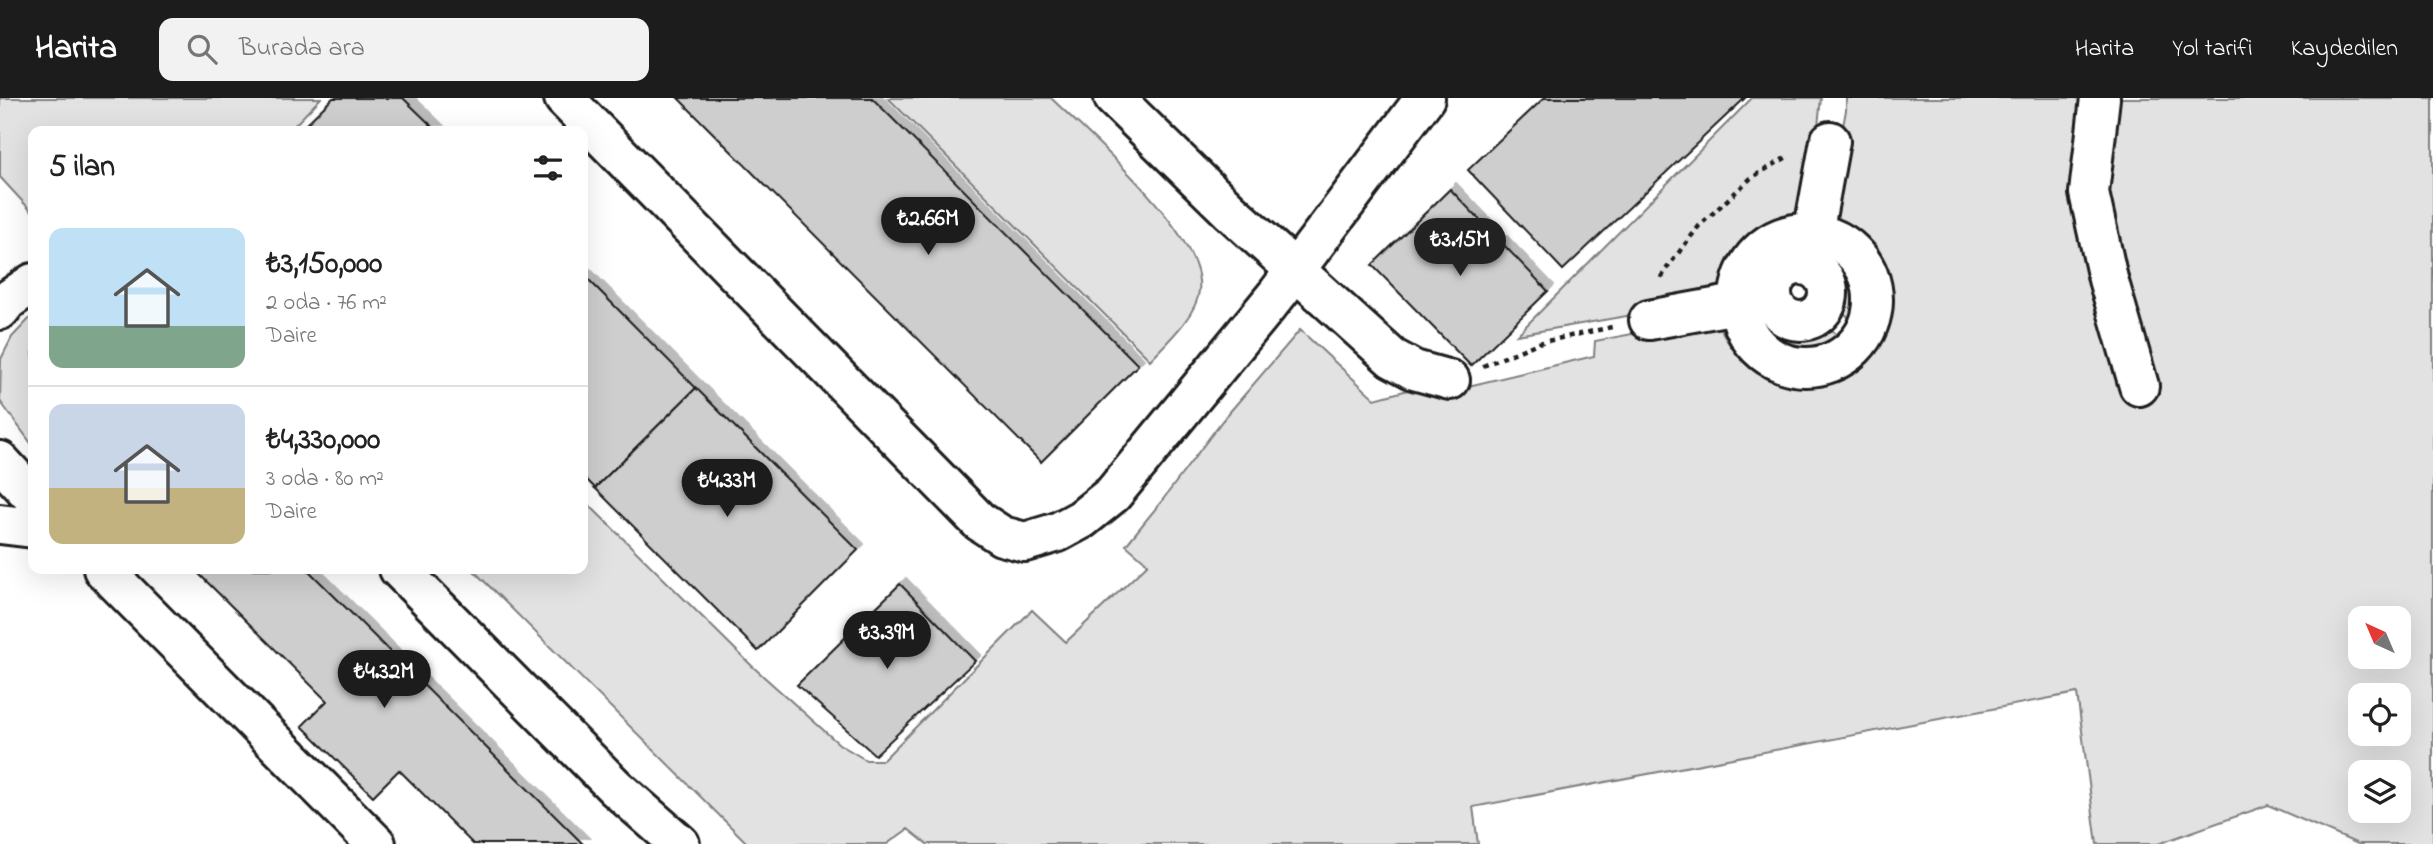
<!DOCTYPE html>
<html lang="tr">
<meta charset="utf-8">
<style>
body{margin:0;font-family:"Indie Flower",sans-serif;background:#f2f2f2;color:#222;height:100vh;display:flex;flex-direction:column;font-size:26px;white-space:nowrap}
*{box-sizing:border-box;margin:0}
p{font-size:23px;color:#767676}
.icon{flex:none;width:38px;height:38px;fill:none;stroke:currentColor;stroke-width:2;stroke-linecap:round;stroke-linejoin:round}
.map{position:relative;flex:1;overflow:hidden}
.details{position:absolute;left:28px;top:28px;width:560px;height:448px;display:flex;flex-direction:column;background:#fff;border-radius:14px;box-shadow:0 7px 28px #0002}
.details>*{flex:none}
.needle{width:46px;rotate:316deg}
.controls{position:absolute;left:2348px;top:508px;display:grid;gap:14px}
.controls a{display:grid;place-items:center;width:63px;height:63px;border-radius:14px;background:#fff;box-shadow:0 7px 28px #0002;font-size:35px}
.price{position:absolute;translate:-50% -60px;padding:0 16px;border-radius:24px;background:#1c1c1c;color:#fff;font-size:23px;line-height:46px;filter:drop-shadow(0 2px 4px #0008)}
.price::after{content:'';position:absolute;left:50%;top:42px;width:21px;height:16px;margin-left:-10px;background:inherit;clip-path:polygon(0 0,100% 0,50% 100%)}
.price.on{background:#222;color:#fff}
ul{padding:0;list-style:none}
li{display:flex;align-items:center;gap:21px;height:175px;padding:0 21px}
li+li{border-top:2px solid #e0e0e0}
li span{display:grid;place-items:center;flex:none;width:196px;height:140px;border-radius:14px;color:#555}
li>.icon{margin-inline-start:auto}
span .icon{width:84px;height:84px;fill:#fffc;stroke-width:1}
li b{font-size:30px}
h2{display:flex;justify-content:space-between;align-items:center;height:84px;padding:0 21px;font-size:30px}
header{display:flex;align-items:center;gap:42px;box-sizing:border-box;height:98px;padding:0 35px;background:#1c1c1c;color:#fff}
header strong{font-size:33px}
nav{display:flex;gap:38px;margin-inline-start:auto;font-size:24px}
.search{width:490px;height:63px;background:#f2f2f2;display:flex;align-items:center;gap:18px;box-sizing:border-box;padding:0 24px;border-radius:14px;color:#767676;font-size:26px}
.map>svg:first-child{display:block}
.green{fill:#e2e2e2;stroke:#7f7f7f;stroke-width:2;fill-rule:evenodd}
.building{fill:#cecece;stroke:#1c1c1c;stroke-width:2;filter:url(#shadow)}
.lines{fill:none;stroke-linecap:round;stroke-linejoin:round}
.minor-casing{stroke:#1c1c1c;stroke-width:44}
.path{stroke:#1c1c1c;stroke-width:4.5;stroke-dasharray:5 5;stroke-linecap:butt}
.minor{stroke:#fff;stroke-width:38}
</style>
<header>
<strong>Harita</strong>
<div class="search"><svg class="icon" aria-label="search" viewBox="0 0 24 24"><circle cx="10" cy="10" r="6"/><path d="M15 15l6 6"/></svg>Burada ara</div>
<nav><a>Harita</a><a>Yol tarifi</a><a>Kaydedilen</a></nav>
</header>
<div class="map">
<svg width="2433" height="746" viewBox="0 0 2433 746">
<defs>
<filter id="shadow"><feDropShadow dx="6" dy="-6" stdDeviation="0" flood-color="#0004"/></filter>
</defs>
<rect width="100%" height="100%" fill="#fff"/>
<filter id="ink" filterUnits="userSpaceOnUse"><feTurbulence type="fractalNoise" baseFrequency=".0143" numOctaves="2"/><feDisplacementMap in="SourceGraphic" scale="14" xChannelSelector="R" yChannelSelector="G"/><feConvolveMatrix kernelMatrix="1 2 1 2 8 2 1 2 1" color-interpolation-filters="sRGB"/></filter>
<g filter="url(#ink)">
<g class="green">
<polygon points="0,0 321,0 289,33 33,33 33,115 0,79"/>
<path d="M888,0h163c39,38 155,137 148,193 -2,24 -33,52 -49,69z"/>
<path d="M1752,0h69l-6,55 -15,72c-50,15 -62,22 -75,74l-208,36z"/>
<path d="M1846,0h587v746h-75l-90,-39 -110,39h-61l-20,-151 -604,114 5,37h-551l-19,-15 -21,15h-139l-276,-275h111v-70l169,167 87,78 27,16h17l149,-150 34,32 82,-78 -22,-19 35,-43 61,-81 78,-91 75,69 59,-16 5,10 155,-37 1,-15 122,-23c9,28 23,45 52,54 16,6 42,12 58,9 5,-1 10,-5 14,-7 9,-4 22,-9 28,-16 23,-26 28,-78 6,-105 -12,-15 -33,-24 -49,-33l20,-110zM2361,520h38v38h-38zM2361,597h38v38h-38zM2361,674h38v38h-38z"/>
<path d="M1823,142c10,1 15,6 23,13 23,20 27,49 12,74l-23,-23c4,-22 -2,-27 -18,-41z"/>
<path d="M1766,207c19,27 29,27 57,15l23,25c-27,18 -67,17 -90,-7 -7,-7 -9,-17 -12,-25z"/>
<polygon points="33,217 33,348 0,303 1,261 12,239"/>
</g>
<g class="building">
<polygon points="333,0 403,0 437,33 299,33"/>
<polygon points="678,0 872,0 1138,267 1041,364"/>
<polygon points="1544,0 1745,0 1563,172 1468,72"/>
<polygon points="1450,91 1548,193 1471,268 1372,167"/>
<polygon points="583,176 696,290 595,390 583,378"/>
<polygon points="696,290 858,452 758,553 595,390"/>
<polygon points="194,471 307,471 583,746 473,746 399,672 373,698 302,628 327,603"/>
<polygon points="900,486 975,563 875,657 797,587"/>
</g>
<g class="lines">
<g class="minor-casing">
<g id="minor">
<polyline points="564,0 979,423 1002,438 1025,444 1058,434 1082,421 1113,396 1278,195 1425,0"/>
<polyline points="1114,0 1230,113 1392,260 1414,272 1450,282"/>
<polyline points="2100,0 2089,95 2108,181 2139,288"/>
<circle cx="1806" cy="202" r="67"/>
<polyline points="1809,158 1830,43"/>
<circle cx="1800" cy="195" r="28"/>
<polyline points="0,212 8,202 33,185"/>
<polyline points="1649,222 1764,201"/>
<polyline points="0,363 33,399"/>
<polyline points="0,426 33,430"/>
<polyline points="103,471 376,746"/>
<polyline points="399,471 616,690 680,746"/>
</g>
</g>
<g class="path">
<polyline points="1662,180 1664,174 1699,128 1751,80 1787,59"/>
<polyline points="1483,268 1538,245 1612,229"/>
</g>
<use href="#minor" class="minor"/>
</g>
</g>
</svg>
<div class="controls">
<a><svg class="needle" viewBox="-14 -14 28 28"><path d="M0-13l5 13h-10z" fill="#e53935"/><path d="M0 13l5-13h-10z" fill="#767676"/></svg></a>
<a><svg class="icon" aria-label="locate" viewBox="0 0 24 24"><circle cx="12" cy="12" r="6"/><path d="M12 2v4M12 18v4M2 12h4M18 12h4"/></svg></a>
<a><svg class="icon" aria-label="layers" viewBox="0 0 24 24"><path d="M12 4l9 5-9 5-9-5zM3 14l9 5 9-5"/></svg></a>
</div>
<b class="price" style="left:928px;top:159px">₺2.66M</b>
<b class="price on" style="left:1460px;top:180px">₺3.15M</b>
<b class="price" style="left:727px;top:421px">₺4.33M</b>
<b class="price" style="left:887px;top:573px">₺3.39M</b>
<b class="price" style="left:384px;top:612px">₺4.32M</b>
<section class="details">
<h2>5 ilan<svg class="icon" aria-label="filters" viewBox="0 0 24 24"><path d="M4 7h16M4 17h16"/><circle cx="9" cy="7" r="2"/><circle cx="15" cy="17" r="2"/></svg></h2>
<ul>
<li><span style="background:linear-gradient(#bfe0f5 70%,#7fa58c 0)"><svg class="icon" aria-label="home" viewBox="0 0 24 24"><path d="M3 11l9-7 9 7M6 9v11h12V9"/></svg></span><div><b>₺3,150,000</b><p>2 oda · 76 m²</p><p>Daire</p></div></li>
<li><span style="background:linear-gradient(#c9d6e8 60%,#c2b280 0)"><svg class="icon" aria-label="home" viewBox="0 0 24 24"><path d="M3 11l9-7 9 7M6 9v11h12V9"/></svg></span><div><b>₺4,330,000</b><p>3 oda · 80 m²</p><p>Daire</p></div></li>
</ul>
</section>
</div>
